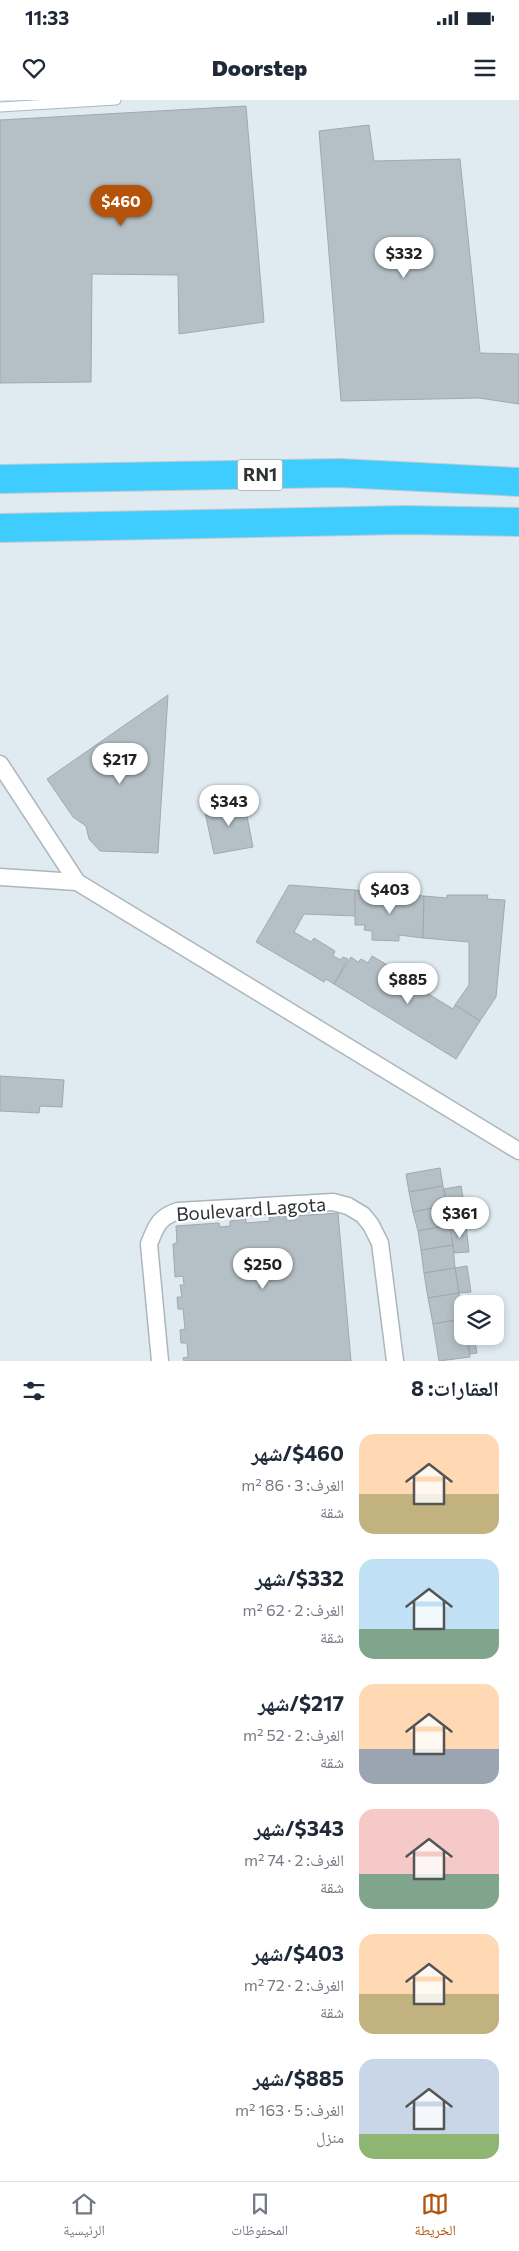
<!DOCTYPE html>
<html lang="ar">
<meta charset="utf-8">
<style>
body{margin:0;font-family:Commissioner,"Noto Naskh Arabic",sans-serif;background:#f2f2f3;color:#1f2937;direction:rtl;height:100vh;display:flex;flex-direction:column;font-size:19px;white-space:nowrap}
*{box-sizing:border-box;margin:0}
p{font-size:16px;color:#747a83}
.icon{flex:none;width:28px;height:28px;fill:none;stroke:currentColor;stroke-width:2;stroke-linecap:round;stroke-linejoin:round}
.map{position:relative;height:1261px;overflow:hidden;direction:ltr}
.sheet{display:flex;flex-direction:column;background:#fff;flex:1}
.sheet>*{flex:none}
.fabs{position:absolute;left:454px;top:1195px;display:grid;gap:10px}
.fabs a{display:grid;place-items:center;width:50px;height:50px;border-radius:10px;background:#fff;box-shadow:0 2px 8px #0003;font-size:25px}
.price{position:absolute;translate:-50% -42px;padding:0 11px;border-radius:18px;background:#fff;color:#222;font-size:16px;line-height:32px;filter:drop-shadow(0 1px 2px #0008)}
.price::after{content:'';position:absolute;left:50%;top:30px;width:15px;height:11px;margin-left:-8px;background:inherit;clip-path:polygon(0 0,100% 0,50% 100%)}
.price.selected{background:#b45309;color:#fff}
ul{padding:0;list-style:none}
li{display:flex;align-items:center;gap:15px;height:125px;padding:0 20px}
li span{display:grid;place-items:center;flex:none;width:140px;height:100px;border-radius:15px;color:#555}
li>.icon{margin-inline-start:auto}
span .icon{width:60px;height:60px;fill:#fffc;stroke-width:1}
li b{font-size:21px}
h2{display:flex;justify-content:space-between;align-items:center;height:60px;padding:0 20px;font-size:21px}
.status{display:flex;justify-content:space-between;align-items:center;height:35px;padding:0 25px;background:#fff;direction:ltr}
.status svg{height:14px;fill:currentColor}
header{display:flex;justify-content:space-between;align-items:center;height:65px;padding:0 20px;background:#fff;font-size:22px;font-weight:800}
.tab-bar{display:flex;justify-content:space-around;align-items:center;height:70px;border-top:1px solid #e0e1e3;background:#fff;font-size:14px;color:#747a83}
.tab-bar a{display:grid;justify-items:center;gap:2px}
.tab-bar .selected{color:#b45309}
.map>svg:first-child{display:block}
.building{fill:#b4c0c6;stroke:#9eaaaf}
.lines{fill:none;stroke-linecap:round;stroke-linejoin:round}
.lane-casing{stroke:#abb7bd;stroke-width:11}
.street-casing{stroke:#abb7bd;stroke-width:19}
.highway-casing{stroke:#c9caca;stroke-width:30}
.lane{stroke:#fff;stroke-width:9}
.street{stroke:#fff;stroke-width:16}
.highway{stroke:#3ecdfe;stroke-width:28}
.labels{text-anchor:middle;stroke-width:4.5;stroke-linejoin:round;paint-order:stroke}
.shield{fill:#fff;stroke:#6d7072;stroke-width:1}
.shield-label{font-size:18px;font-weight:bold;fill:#2f3335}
.street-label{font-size:19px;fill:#2f3335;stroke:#fff}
</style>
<div class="status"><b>11:33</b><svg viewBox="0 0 49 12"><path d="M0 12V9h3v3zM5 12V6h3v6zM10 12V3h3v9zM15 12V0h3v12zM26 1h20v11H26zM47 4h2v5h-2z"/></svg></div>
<header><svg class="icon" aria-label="menu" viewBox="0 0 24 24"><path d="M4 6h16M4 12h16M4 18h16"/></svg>Doorstep<svg class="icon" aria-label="heart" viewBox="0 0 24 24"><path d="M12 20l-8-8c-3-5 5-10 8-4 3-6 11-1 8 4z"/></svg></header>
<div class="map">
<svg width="519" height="1261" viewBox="0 0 519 1261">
<rect width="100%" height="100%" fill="#dfebf1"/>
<g class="building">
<polygon points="246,6 264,222 179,234 178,175 92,174 91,282 0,283 0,20"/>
<polygon points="369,25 374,61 460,59 480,253 519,254 519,304 479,298 341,301 319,31"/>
<polygon points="168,595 158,753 100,751 89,739 86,726 73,717 47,679"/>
<polygon points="244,701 253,747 214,754 204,708"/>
<polygon points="289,785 355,790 356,816 304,814 294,832 311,842 314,838 335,851 333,856 341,860 343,857 348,859 334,884 326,879 324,882 256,842"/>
<polygon points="355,790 424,796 423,838 399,835 399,841 372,840 372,831 364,830 365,825 355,825"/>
<polygon points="447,795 488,795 487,799 505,800 496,897 480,921 455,905 469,885 469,842 423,838 424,796 447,798"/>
<polygon points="372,856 396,870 393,876 399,880 401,877 453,909 455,905 480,921 456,959 334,884 351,857 358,862 361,859 368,863"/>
<polygon points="0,976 64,980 62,1007 40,1006 39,1013 0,1011"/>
<polygon points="440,1068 443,1086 409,1092 406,1074"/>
<polygon points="443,1086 447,1105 413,1112 409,1092"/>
<polygon points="461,1086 463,1097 446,1099 444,1089"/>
<polygon points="447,1105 450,1125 418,1131 413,1112"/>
<polygon points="338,1113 351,1261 184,1261 183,1258 188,1257 187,1243 181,1243 180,1230 185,1229 183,1209 178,1209 177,1197 182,1197 180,1185 184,1185 183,1176 175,1177 173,1144 177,1143 176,1126 219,1123 220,1127 230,1126 230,1121 240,1120 240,1118 246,1117 246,1123 270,1121 269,1117 286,1116 287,1121 296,1120 295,1116"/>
<polygon points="450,1125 453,1145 421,1150 418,1131"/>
<polygon points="450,1125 466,1125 469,1152 454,1153"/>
<polygon points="453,1145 455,1168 424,1173 421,1150"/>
<polygon points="467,1166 471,1192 459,1193 455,1168"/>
<polygon points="455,1168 459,1193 428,1198 424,1173"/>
<polygon points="459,1193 462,1219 433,1224 428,1198"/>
<polygon points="469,1195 471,1204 462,1204 461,1208 460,1197"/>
<polygon points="462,1219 462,1236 466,1236 470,1257 439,1261 433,1224"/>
<polygon points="467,1236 474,1236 477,1253 470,1254"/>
</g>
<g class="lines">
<g class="lane-casing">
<polyline id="lane" points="0,7 116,0"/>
</g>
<g class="street-casing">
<g id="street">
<polyline points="0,664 77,782 519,1051"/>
<polyline points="0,777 77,782"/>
<path d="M160,1261l-11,-117c7,-18 10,-27 29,-33l155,-9 15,4 15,9 8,10 9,18 15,118"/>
</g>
</g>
<g class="highway-casing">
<g id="highway">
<polyline points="0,379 339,373 519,382"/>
<polyline points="0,428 404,420 519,422"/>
</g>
</g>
<use href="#lane" class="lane"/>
<use href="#street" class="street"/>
<use href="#highway" class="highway"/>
</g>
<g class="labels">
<rect class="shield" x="237.5" y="359.5" width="45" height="31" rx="4"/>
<g class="shield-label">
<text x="260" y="381">RN1</text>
</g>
<g class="street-label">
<text transform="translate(251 1109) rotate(-4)" y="7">Boulevard Lagota</text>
</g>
</g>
</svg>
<div class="fabs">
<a><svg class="icon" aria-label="layers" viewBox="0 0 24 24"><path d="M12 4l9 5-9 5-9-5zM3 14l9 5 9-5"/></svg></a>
</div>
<b class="price selected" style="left:121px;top:127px">$460</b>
<b class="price" style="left:404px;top:179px">$332</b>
<b class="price" style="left:120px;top:685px">$217</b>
<b class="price" style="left:229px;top:727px">$343</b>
<b class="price" style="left:390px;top:815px">$403</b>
<b class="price" style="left:408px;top:905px">$885</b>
<b class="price" style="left:460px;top:1139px">$361</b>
<b class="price" style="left:263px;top:1190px">$250</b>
</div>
<section class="sheet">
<h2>العقارات: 8<svg class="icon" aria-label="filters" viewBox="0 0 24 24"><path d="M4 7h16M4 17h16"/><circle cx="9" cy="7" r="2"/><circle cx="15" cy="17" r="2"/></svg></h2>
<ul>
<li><span style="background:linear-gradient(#ffd9b3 60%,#c2b280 0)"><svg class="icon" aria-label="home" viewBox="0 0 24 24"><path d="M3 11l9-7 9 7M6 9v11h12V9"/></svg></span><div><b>$460/شهر</b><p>الغرف: 3 · 86 m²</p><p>شقة</p></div></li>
<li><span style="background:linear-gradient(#bfe0f5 70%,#7fa58c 0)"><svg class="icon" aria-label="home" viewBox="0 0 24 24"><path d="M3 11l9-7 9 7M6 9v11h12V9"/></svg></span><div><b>$332/شهر</b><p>الغرف: 2 · 62 m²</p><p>شقة</p></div></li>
<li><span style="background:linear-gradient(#ffd9b3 65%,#9aa5b1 0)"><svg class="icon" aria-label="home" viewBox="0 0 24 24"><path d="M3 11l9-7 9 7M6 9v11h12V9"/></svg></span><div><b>$217/شهر</b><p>الغرف: 2 · 52 m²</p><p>شقة</p></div></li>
<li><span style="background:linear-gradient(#f6c9c9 65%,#7fa58c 0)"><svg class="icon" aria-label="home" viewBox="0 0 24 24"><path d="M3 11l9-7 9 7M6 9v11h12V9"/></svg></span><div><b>$343/شهر</b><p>الغرف: 2 · 74 m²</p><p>شقة</p></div></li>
<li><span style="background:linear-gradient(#ffd9b3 60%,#c2b280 0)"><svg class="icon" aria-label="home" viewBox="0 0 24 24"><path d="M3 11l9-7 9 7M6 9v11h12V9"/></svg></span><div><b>$403/شهر</b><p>الغرف: 2 · 72 m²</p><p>شقة</p></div></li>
<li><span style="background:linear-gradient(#c9d6e8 75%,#8fb573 0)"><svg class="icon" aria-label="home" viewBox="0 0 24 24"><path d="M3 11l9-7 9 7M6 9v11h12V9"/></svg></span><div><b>$885/شهر</b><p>الغرف: 5 · 163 m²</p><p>منزل</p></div></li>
</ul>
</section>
<nav class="tab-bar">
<a class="selected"><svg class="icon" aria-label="map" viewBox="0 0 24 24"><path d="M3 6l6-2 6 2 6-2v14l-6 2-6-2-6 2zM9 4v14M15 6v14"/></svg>الخريطة</a>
<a><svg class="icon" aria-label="saved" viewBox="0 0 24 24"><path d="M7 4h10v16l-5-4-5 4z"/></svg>المحفوظات</a>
<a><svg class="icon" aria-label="home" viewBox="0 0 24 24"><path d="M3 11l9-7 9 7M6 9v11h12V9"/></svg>الرئيسية</a>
</nav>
